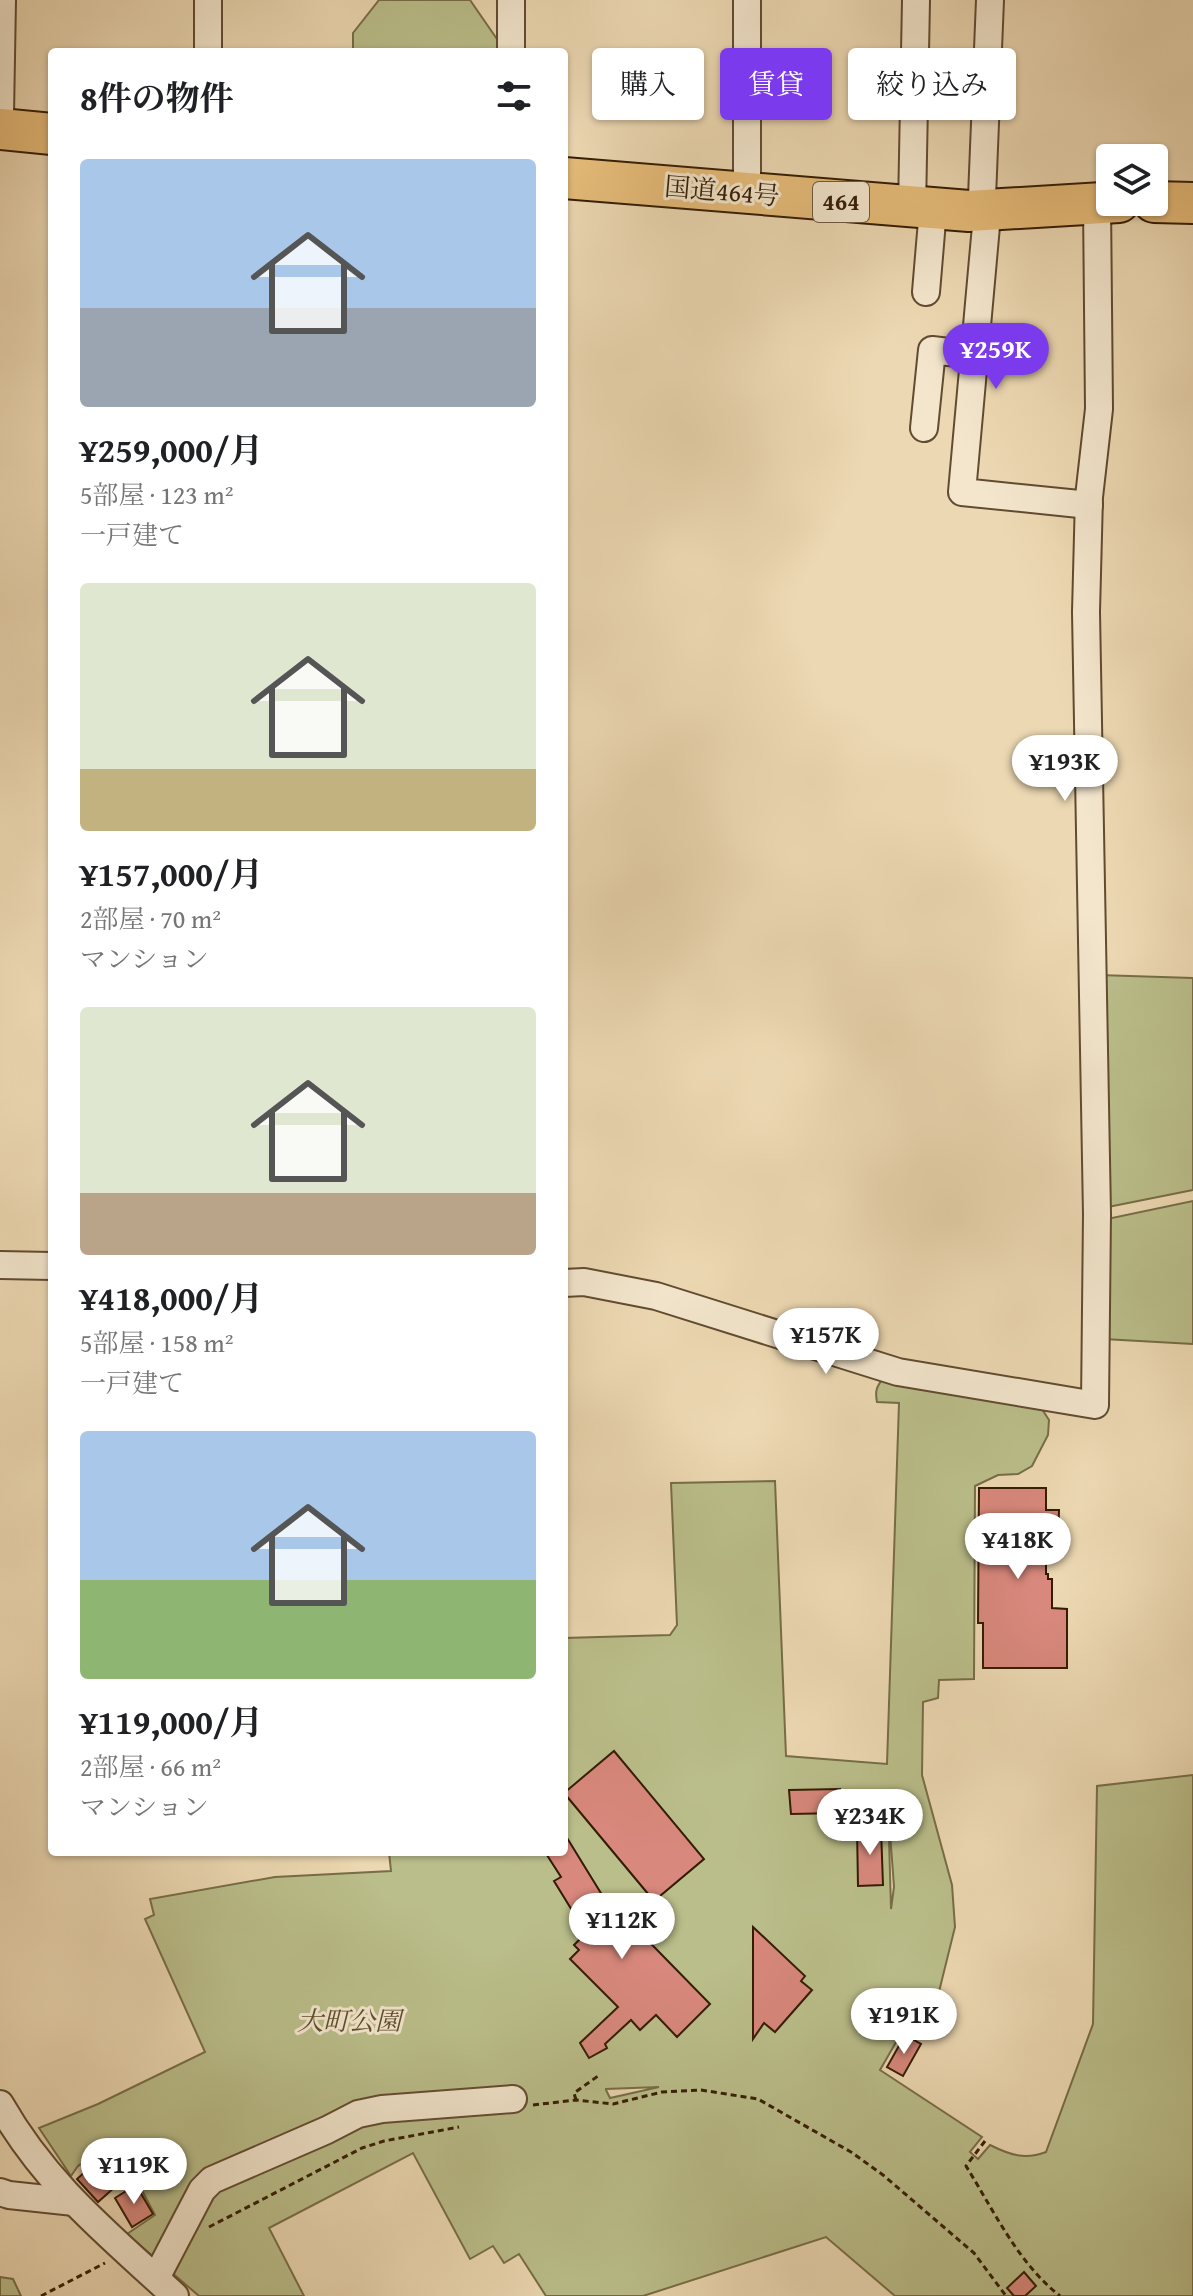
<!DOCTYPE html>
<html lang="ja">
<meta charset="utf-8">
<style>
body{margin:0;font-family:"Gentium Book Plus","Noto Serif JP",serif;background:#f2f2f2;color:#202124;height:100vh;display:flex;flex-direction:column;font-size:30px;white-space:nowrap}
*{box-sizing:border-box;margin:0}
p{font-size:26px;color:#757577}
.icon{flex:none;width:44px;height:44px;fill:none;stroke:currentColor;stroke-width:2;stroke-linecap:round;stroke-linejoin:round}
.map{position:relative;flex:1;overflow:hidden}
.panel{position:absolute;left:48px;top:48px;width:520px;height:1808px;display:flex;flex-direction:column;background:#fff;border-radius:8px;box-shadow:0 2px 6px #0004}
.panel>*{flex:none}
.top-card{position:absolute;left:592px;top:48px;width:480px;height:72px;display:flex;gap:16px}
.tools{position:absolute;left:1096px;top:144px;display:grid;gap:16px}
.tools a{display:grid;place-items:center;width:72px;height:72px;border-radius:8px;background:#fff;box-shadow:0 2px 6px #0004;font-size:40px}
.price{position:absolute;translate:-50% -68px;padding:0 18px;border-radius:28px;background:#fff;color:#222;font-size:26px;line-height:52px;filter:drop-shadow(0 2px 4px #0008)}
.price::after{content:'';position:absolute;left:50%;top:48px;width:24px;height:18px;margin-left:-12px;background:inherit;clip-path:polygon(0 0,100% 0,50% 100%)}
.price.on{background:#7c3aed;color:#fff}
ul{padding:0;list-style:none}
li{display:grid;align-content:center;gap:16px;height:424px;padding:0 32px}
li span{display:grid;place-items:center;height:248px;border-radius:8px;color:#555}
li>.icon{margin-inline-start:auto}
span .icon{width:144px;height:144px;fill:#fffc;stroke-width:1}
li b{font-size:34px}
h2{display:flex;justify-content:space-between;align-items:center;height:96px;padding:0 32px;font-size:34px}
.chip{padding:0 28px;border-radius:8px;background:#fff;box-shadow:0 2px 6px #0004;font-size:28px;line-height:72px}
.chip.on{background:#7c3aed;color:#fff}
.map>svg:first-child{display:block}
.green{fill:#babe8a;stroke:#776d47;stroke-width:2;fill-rule:evenodd}
.building{fill:#d8887c;stroke:#341c04;stroke-width:2}
.lines{fill:none;stroke-linecap:round;stroke-linejoin:round}
.minor-casing{stroke:#624b30;stroke-width:30}
.highway-casing{stroke:#341c04;stroke-width:44}
.path{stroke:#341c04;stroke-width:3;stroke-dasharray:6 4;stroke-linecap:butt}
.minor{stroke:#f3e6cd;stroke-width:26}
.highway{stroke:#e6bc79;stroke-width:40}
.labels{text-anchor:middle;stroke-width:6;stroke-linejoin:round;paint-order:stroke}
.shield{fill:#f3e6cd;stroke:#6d5940;stroke-width:2}
.shield-label{font-size:24px;font-weight:bold;fill:#341c04}
.street-label{font-size:26px;fill:#341c04;stroke:#f3e6cd}
.park-label{font-size:26px;font-style:italic;fill:#5c4d2c;stroke:#f3e6cd}
</style>
<div class="map">
<svg width="1193" height="2296" viewBox="0 0 1193 2296">
<rect width="100%" height="100%" fill="#ecd8b2"/>
<filter id="stains"><feTurbulence type="fractalNoise" baseFrequency=".0025" numOctaves="4"/><feColorMatrix values="0 0 0 0 .2 0 0 0 0 .09 0 0 0 0 .02 0 0 0 .5 -.17"/></filter>
<radialGradient id="worn" r=".72"><stop offset=".6" stop-color="#630" stop-opacity="0"/><stop offset="1" stop-color="#630" stop-opacity=".3"/></radialGradient>
<g class="green">
<polygon points="379,0 470,0 499,42 498,52 353,52 353,33"/>
<polygon points="1098,975 1193,978 1193,1190 1103,1208"/>
<polygon points="1193,1201 1193,1344 1104,1339 1107,1219"/>
<path d="M884,1378l156,28 9,14 -1,15 -16,31 -14,8 -20,1 -23,11 -1,193 -35,1 -1,18 -15,4 -1,73 30,110 3,42 -20,81 -32,22 -23,40 102,67 -12,15 8,7 12,-14c20,10 35,15 56,7l47,-128 4,-238 96,-11v521h-298l-69,-59 -183,59h-97l-27,-42 -15,9 -11,-17 -23,13 -57,-106 -144,75 35,68h-105l-72,-62 28,-19 -39,-73 -38,24 -7,10 -32,-48 59,-24 107,-52 -60,-133 9,-4 -4,-16 125,-22 116,-6 -2,-19h175v-214l106,-3 7,-10 -6,-142 104,-2 11,275 101,8 12,-361 -22,-1c-2,-10 -1,-16 7,-24zM888,1805l6,82 -3,22v-1zM659,2087l-49,11 -4,-8v-1z"/>
<polygon points="0,2277 13,2279 21,2296 0,2296"/>
</g>
<g class="building">
<polygon points="979,1488 1046,1488 1046,1510 1059,1510 1058,1543 1046,1543 1046,1574 1048,1574 1048,1579 1052,1579 1052,1608 1067,1609 1067,1668 983,1668 983,1623 978,1623"/>
<polygon points="614,1751 704,1859 654,1901 564,1793"/>
<polygon points="840,1789 841,1813 791,1814 789,1790"/>
<polygon points="857,1828 881,1829 883,1885 858,1886"/>
<polygon points="564,1833 615,1916 619,1911 710,2004 677,2037 656,2015 640,2030 631,2020 605,2044 607,2048 589,2058 580,2043 618,2007 570,1959 579,1950 574,1945 586,1933 554,1881 561,1877 545,1852 564,1852"/>
<polygon points="753,1927 805,1976 801,1981 812,1990 775,2032 764,2023 753,2039"/>
<polygon points="905,2035 921,2044 903,2076 887,2067"/>
<polygon points="95,2163 115,2187 98,2202 77,2179"/>
<polygon points="136,2185 153,2214 132,2227 115,2198"/>
<polygon points="1024,2272 1036,2286 1025,2296 1014,2296 1007,2288"/>
</g>
<g class="lines">
<g class="minor-casing">
<g id="minor">
<polyline points="511,0 511,52"/>
<polyline points="747,0 747,193"/>
<polyline points="990,0 982,197 986,211 986,226 962,492 1089,505"/>
<polyline points="208,52 208,0"/>
<polyline points="0,115 2,0"/>
<polyline points="912,208 916,0"/>
<polyline points="926,292 933,209"/>
<polyline points="924,428 932,350 974,355"/>
<polyline points="0,1265 52,1266"/>
<polyline points="564,1283 584,1282 656,1296 898,1372 1095,1405 1097,1214 1086,612 1089,497 1099,409 1097,203"/>
<path d="M0,2104c46,81 108,130 175,192"/>
<polyline points="0,2192 9,2195 74,2202"/>
<polyline points="156,2278 202,2190 212,2180 327,2130 358,2114 382,2109 513,2099"/>
</g>
</g>
<g class="highway-casing">
<g id="highway">
<polyline points="0,129 52,134"/>
<polyline points="564,178 969,211 1119,202"/>
<polyline points="1154,202 1193,203"/>
</g>
</g>
<g class="path">
<polyline points="576,2100 574,2093 598,2076"/>
<polyline points="533,2105 576,2100 613,2104 662,2092 701,2090 758,2099 851,2152 883,2175 974,2253 1006,2296"/>
<path d="M985,2141l-19,25c28,45 52,97 94,130"/>
<polyline points="209,2227 362,2148 384,2141 459,2127"/>
<polyline points="41,2296 105,2263"/>
</g>
<use href="#minor" class="minor"/>
<use href="#highway" class="highway"/>
</g>
<g class="labels">
<rect class="shield" x="813" y="182" width="56" height="40" rx="6"/>
<g class="shield-label">
<text x="841" y="210">464</text>
</g>
<g class="street-label">
<text transform="translate(722 191) rotate(5)" y="9">国道464号</text>
</g>
<g class="park-label">
<text x="349" y="2030">大町公園</text>
</g>
</g>
<rect width="100%" height="100%" filter="url(#stains)"/>
<rect width="100%" height="100%" fill="url(#worn)"/>
</svg>
<div class="tools">
<a><svg class="icon" aria-label="layers" viewBox="0 0 24 24"><path d="M12 4l9 5-9 5-9-5zM3 14l9 5 9-5"/></svg></a>
</div>
<b class="price on" style="left:996px;top:391px">¥259K</b>
<b class="price" style="left:1065px;top:803px">¥193K</b>
<b class="price" style="left:826px;top:1376px">¥157K</b>
<b class="price" style="left:1018px;top:1581px">¥418K</b>
<b class="price" style="left:870px;top:1857px">¥234K</b>
<b class="price" style="left:622px;top:1961px">¥112K</b>
<b class="price" style="left:904px;top:2056px">¥191K</b>
<b class="price" style="left:134px;top:2206px">¥119K</b>
<div class="top-card">
<a class="chip">購入</a>
<a class="chip on">賃貸</a>
<a class="chip">絞り込み</a>
</div>
<section class="panel">
<h2>8件の物件<svg class="icon" aria-label="filters" viewBox="0 0 24 24"><path d="M4 7h16M4 17h16"/><circle cx="9" cy="7" r="2"/><circle cx="15" cy="17" r="2"/></svg></h2>
<ul>
<li><span style="background:linear-gradient(#a9c7e8 60%,#9aa5b1 0)"><svg class="icon" aria-label="home" viewBox="0 0 24 24"><path d="M3 11l9-7 9 7M6 9v11h12V9"/></svg></span><div><b>¥259,000/月</b><p>5部屋 · 123 m²</p><p>一戸建て</p></div></li>
<li><span style="background:linear-gradient(#dfe7d0 75%,#c2b280 0)"><svg class="icon" aria-label="home" viewBox="0 0 24 24"><path d="M3 11l9-7 9 7M6 9v11h12V9"/></svg></span><div><b>¥157,000/月</b><p>2部屋 · 70 m²</p><p>マンション</p></div></li>
<li><span style="background:linear-gradient(#dfe7d0 75%,#b9a48a 0)"><svg class="icon" aria-label="home" viewBox="0 0 24 24"><path d="M3 11l9-7 9 7M6 9v11h12V9"/></svg></span><div><b>¥418,000/月</b><p>5部屋 · 158 m²</p><p>一戸建て</p></div></li>
<li><span style="background:linear-gradient(#a9c7e8 60%,#8fb573 0)"><svg class="icon" aria-label="home" viewBox="0 0 24 24"><path d="M3 11l9-7 9 7M6 9v11h12V9"/></svg></span><div><b>¥119,000/月</b><p>2部屋 · 66 m²</p><p>マンション</p></div></li>
</ul>
</section>
</div>
